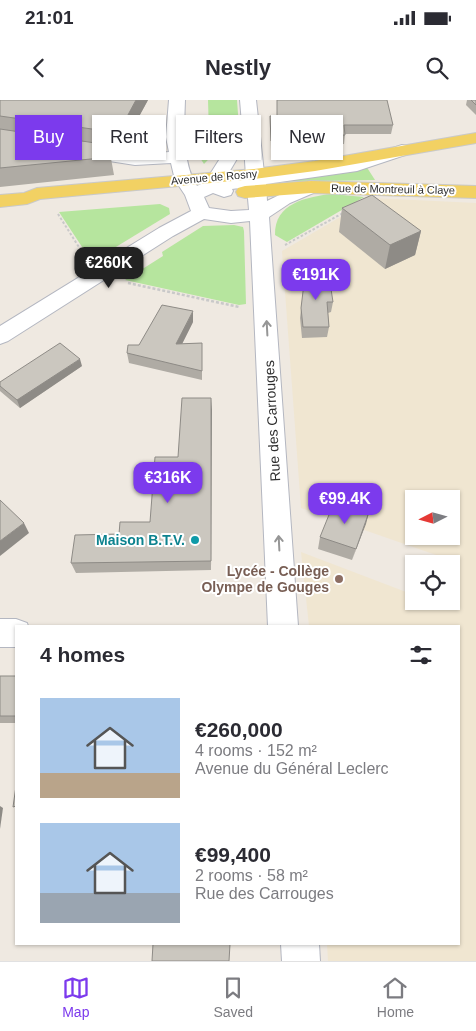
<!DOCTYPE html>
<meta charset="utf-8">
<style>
body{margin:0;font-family:Helvetica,sans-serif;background:#f7f7f7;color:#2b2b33;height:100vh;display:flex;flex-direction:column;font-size:19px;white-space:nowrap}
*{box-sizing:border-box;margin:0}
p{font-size:16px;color:#7c7c81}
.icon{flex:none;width:28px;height:28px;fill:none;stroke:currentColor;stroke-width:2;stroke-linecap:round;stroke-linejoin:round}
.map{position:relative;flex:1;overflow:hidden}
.sheet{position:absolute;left:15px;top:525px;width:445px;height:320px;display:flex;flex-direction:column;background:#fff;border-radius:0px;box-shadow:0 1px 4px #0004}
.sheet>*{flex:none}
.hud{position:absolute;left:15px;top:15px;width:446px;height:45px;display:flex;gap:10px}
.needle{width:32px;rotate:264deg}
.tools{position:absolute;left:405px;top:390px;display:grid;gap:10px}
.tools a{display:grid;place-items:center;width:55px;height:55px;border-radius:0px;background:#fff;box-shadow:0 1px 4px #0004;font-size:25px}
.price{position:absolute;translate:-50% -42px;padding:0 11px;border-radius:10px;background:#7c3aed;color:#fff;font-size:16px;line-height:32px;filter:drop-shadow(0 1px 2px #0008)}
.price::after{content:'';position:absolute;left:50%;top:30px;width:15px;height:11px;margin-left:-8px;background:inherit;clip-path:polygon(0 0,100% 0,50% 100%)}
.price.current{background:#222;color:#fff}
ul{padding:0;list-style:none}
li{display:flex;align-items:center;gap:15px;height:125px;padding:0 25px}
li span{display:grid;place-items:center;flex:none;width:140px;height:100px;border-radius:0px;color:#555}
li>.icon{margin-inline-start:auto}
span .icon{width:60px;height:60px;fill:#fffc;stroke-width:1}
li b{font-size:21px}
h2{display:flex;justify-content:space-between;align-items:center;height:60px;padding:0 25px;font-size:21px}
.chip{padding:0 18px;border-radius:0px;background:#fff;box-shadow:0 1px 4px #0004;font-size:18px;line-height:45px}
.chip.current{background:#7c3aed;color:#fff}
.status{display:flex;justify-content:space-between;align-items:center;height:35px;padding:0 25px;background:#fff;direction:ltr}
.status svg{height:14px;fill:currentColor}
header{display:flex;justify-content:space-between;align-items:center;height:65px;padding:0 25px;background:#fff;font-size:22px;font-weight:700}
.dock{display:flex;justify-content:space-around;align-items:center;height:70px;border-top:1px solid #e1e1e2;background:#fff;font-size:14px;color:#7c7c81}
.dock a{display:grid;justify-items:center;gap:2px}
.dock .current{color:#7c3aed}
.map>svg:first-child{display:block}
.education{fill:#f0e6d1;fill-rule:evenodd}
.green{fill:#b6e59e}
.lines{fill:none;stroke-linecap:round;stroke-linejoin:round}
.minor-casing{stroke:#b4b7c1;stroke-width:2}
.major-casing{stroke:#c9c9c9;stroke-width:2}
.path-far1{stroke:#c9c9c9;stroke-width:2;stroke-dasharray:2.5 2;stroke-linecap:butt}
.path{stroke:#c9c9c9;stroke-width:2.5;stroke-dasharray:3 2;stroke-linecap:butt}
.minor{fill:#fff;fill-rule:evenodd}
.major{fill:#f2d163;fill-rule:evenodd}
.wall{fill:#afaba4}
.shaded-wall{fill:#8e8b86}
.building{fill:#cbc7bf;stroke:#8e8b86}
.oneway{stroke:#969696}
.culture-dot{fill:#0f9aa8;stroke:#fff;stroke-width:2}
.education-dot{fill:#8d6e63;stroke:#fff;stroke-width:2}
.labels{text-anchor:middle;stroke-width:4;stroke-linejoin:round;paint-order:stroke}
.far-street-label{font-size:11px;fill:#2e2e2e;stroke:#fff}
.street-label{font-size:14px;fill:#2e2e2e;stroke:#fff}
.culture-label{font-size:14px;font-weight:bold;fill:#0d838f;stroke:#fff;text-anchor:end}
.education-label{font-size:14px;font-weight:bold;fill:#785e54;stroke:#fff;text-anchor:end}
</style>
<div class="status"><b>21:01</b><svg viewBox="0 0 49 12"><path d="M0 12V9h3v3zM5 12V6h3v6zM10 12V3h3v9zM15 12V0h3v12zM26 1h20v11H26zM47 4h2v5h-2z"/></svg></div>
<header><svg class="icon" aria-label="back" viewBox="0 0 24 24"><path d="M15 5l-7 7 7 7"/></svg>Nestly<svg class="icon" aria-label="search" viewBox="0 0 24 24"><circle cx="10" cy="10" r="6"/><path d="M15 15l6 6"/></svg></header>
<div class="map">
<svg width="476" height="861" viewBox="0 0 476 861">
<rect width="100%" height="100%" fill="#efe9e1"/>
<path class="education" d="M373,98l103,5v758h-148l-1,-17h132v-318h-150l-8,-74 113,43v6h37v-37h-13l1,-8 -138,-48 -19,-257zM414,399h37v37h-37z"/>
<g class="green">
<polygon points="208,0 237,0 239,28 204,64 189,41 209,34"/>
<polygon points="366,66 375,80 266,82"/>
<path d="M331,94l33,3 -77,45 -12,-7c-1,-32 32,-38 56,-41z"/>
<polygon points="160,104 169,108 170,114 106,153 90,159 59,112"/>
<polygon points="234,125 243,127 244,131 246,204 239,205 125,180 163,156 162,152 203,126"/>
</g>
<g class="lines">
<g class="minor-casing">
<g id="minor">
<path d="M169,0h16c-1,26 -3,64 12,86l8,-4 37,-58 -2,-24h16l8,73 90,-12 48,-16 6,1 3,4 -3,4 -51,17 -91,13 1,17 37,-18 7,-2 7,2 2,4 -2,4 -28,12 -21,14 29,409h-30l-18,-405 -19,2 -27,-4 -31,17 -165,105 -8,3v-18l159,-98 32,-17 -6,-16 -10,-15 -4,-17 -36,2 -135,-21v-10l135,21 34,-3 -3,-15zM244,47l2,29 -21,3zM247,87l2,23 -18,1 -22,-3 -5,-11 9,-4 11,4 7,-2 2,-4 -1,-2z"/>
<polygon points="0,519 16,519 27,523 28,526 16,526 16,547 0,547"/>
<polygon points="281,844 319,844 320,861 282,861"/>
</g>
</g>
<g class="major-casing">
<g id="major">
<polygon points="476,33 476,43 315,71 254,79 40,99 27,104 0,107 0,95 24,93 37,88 254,69 315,61"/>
<polygon points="311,81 476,86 476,98 311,93 245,98 238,96 236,92 238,88 245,86"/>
</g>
</g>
<g class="path-far1">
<polyline points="58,114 82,152"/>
<polyline points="285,145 343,113"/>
</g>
<g class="path">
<polyline points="81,151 85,157"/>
<polyline points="128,183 239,207"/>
</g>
<use href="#minor" class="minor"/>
<use href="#major" class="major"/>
</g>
<g class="wall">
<polygon points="0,0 148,0 124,44 108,42 114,75 0,87"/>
<polygon points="467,0 476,0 476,15 466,5"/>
<polygon points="270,16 393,25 391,34 345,34 344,44 306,46 305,50 271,50"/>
<polygon points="342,108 421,131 415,155 385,169 339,132"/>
<polygon points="305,175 333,202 331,212 328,213 329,227 327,237 302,238 300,218"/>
<polygon points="193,222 182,244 202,243 202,280 129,263 127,253 139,245"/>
<polygon points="82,266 20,308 0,291 0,282"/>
<polygon points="211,298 211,470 76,473 71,463 119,434 150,422 178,357"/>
<polygon points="369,412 352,460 318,449 320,437"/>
<rect x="0" y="576" width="16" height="47"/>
</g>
<g class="shaded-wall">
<polygon points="136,0 148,0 124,44 122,26"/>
<polygon points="421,131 415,155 385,169 390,145"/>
<polygon points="193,211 193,222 177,254 176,244"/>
<polygon points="80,259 82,266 20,308 17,300"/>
<polygon points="211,298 212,310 211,470"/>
<polygon points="369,412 366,424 352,460 356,449"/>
<polygon points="24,423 29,433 0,456 0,441"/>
<polygon points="0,706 3,708 0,729"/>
</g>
<g class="building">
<polygon points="0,0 136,0 122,26 105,24 106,31 0,16"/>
<polygon points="277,0 387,0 393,25 344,25 345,35 306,37 306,41 271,41 270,16 277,16"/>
<polygon points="471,0 476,0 476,5"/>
<polygon points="0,29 109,45 111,57 0,68"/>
<polygon points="372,95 421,131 390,145 342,108"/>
<polygon points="305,175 329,176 333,202 327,202 329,227 303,227 301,208"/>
<polygon points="162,205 193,211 176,244 202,243 202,271 127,253 128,245 139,245"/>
<polygon points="60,243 80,259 17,300 0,286 0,282"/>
<polygon points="182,298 211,298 211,461 71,463 75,435 119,434 120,422 150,422 155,357 178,357"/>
<polygon points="0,400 24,423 0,441"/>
<polygon points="335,400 369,412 356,449 320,437"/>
<rect x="0" y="576" width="16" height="40"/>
<polygon points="16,686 16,706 13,707"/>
<polygon points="153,844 230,844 229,861 152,861"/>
</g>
<defs><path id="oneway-shaft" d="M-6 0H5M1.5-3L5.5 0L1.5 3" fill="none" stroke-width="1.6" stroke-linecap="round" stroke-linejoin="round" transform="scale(1.25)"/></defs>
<g class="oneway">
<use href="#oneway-shaft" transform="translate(267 228) rotate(-93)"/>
<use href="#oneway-shaft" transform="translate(279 443) rotate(-93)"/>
</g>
<circle class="culture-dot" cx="195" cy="440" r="5"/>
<circle class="education-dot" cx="339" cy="479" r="5"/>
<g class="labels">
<g class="far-street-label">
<text transform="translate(214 77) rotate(-5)" y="4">Avenue de Rosny</text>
<text transform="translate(393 89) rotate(1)" y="4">Rue de Montreuil à Claye</text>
</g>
<g class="street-label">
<text transform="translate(272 321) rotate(-93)" y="5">Rue des Carrouges</text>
</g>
<g class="culture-label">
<text x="185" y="445">Maison B.T.V.</text>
</g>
<g class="education-label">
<text x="329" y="476">Lycée - Collège<tspan x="329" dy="16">Olympe de Gouges</tspan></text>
</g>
</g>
</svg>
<div class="tools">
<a><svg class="needle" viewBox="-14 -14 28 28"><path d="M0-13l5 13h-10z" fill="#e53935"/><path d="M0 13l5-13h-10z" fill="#7c7c81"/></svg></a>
<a><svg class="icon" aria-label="locate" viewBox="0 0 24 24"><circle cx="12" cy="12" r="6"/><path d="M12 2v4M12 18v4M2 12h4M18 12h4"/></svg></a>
</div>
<b class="price current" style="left:109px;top:189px">€260K</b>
<b class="price" style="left:316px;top:201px">€191K</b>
<b class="price" style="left:168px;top:404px">€316K</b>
<b class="price" style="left:345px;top:425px">€99.4K</b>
<div class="hud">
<a class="chip current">Buy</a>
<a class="chip">Rent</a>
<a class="chip">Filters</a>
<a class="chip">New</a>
</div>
<section class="sheet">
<h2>4 homes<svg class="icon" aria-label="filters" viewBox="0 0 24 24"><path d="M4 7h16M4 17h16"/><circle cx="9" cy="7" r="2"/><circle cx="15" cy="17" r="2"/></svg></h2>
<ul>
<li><span style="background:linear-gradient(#a9c7e8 75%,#b9a48a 0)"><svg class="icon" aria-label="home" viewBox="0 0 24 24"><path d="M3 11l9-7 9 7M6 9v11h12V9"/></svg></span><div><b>€260,000</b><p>4 rooms · 152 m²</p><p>Avenue du Général Leclerc</p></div></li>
<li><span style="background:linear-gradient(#a9c7e8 70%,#9aa5b1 0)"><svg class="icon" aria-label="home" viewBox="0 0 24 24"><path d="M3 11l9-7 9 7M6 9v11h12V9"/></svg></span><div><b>€99,400</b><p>2 rooms · 58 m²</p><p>Rue des Carrouges</p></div></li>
</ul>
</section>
</div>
<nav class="dock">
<a class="current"><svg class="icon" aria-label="map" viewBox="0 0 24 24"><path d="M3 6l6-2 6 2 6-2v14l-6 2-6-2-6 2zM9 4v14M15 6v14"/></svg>Map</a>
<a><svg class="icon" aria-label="saved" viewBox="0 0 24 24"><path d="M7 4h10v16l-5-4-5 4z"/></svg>Saved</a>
<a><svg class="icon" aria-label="home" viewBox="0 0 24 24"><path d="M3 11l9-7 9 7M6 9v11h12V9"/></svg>Home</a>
</nav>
